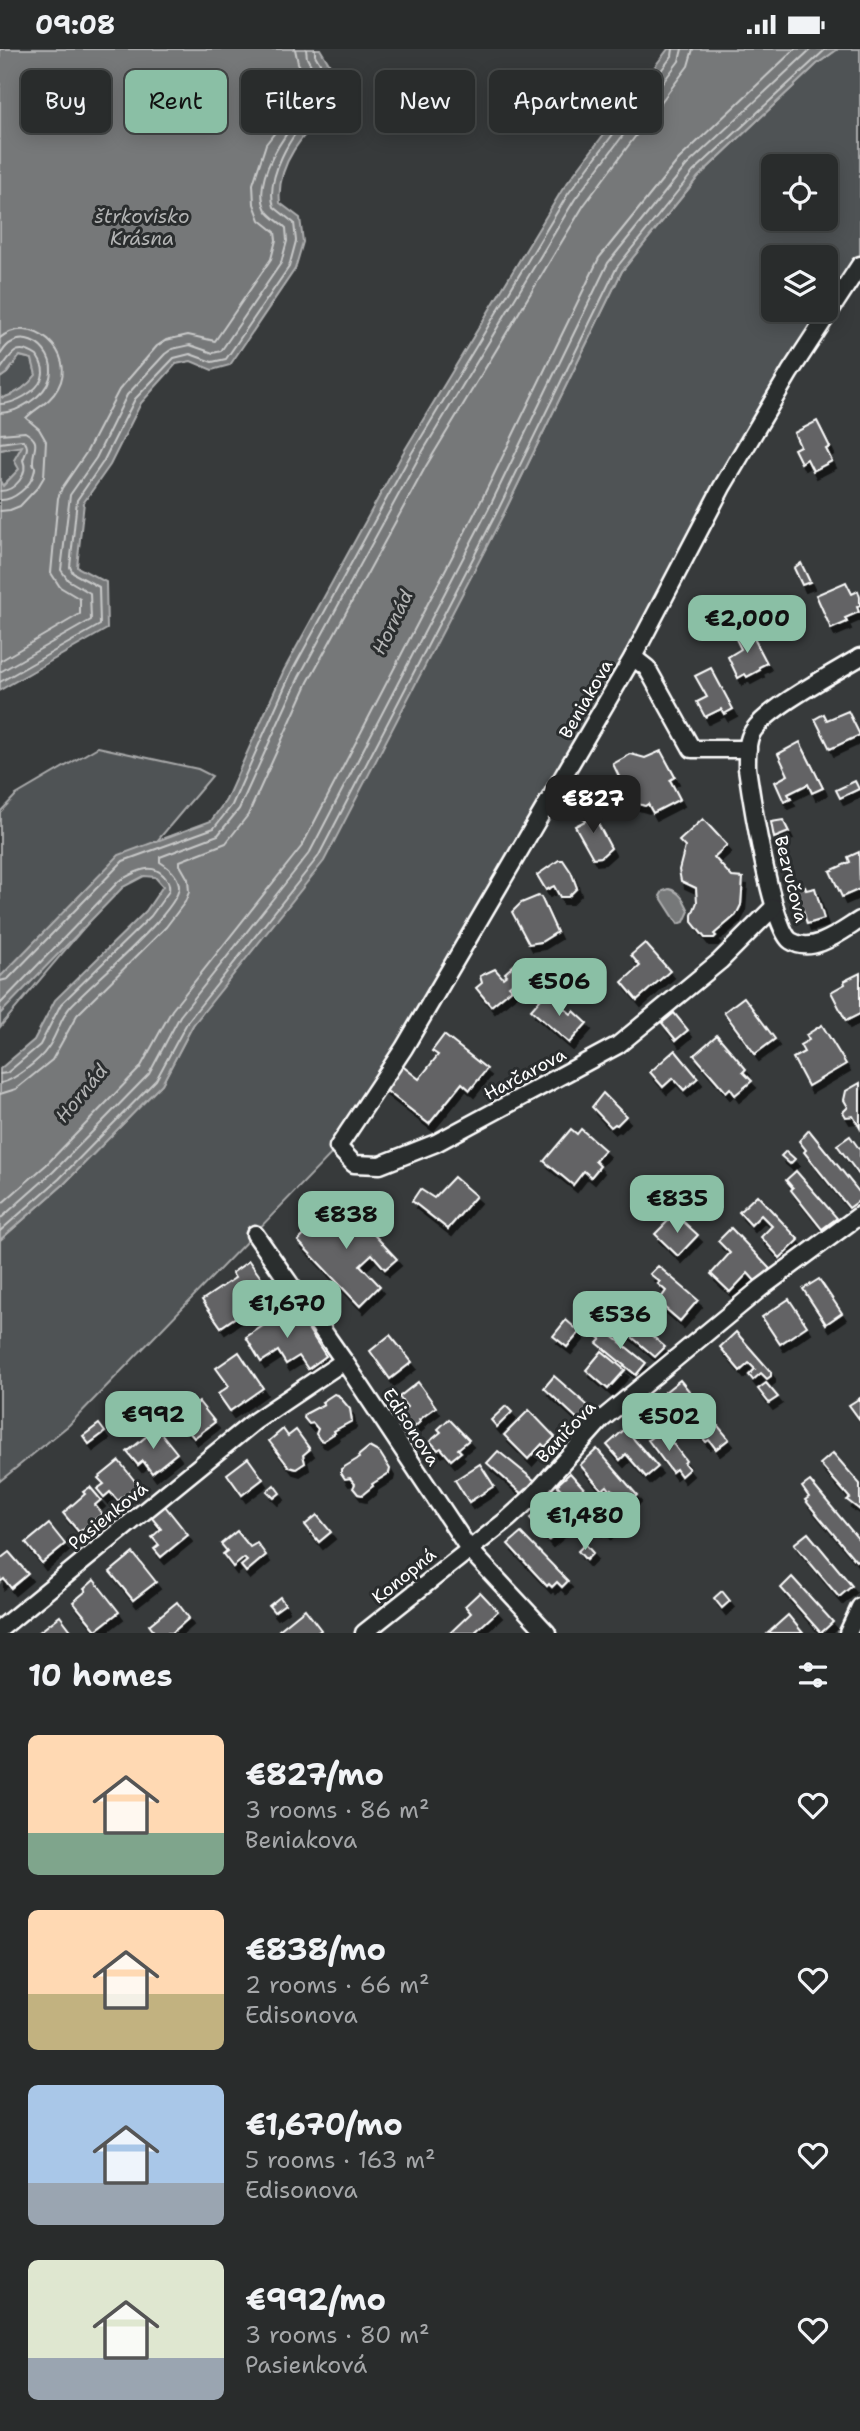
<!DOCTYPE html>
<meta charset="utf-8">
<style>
body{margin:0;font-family:"Shantell Sans",sans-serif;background:#313434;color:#f1f3f6;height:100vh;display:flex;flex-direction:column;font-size:26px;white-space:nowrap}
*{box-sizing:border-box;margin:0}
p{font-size:23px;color:#a5a7a9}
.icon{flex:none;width:38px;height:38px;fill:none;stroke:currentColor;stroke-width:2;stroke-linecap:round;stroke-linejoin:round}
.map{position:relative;height:1584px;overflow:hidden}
.sheet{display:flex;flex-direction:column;background:#292c2c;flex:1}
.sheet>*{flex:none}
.guide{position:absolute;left:21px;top:21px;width:819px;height:63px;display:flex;gap:14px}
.controls{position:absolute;left:761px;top:105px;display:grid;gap:14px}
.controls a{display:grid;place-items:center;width:77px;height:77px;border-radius:10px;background:#292c2c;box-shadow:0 4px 18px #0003,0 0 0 2px #454848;font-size:35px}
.price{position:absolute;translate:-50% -60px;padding:0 16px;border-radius:14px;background:#8abfa5;color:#111;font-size:23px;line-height:46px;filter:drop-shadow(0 2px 4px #0008)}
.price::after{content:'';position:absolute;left:50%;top:42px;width:21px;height:16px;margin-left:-10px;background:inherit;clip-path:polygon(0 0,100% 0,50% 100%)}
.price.active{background:#222;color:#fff}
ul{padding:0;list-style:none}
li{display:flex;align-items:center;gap:21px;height:175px;padding:0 28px}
li span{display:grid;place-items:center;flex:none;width:196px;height:140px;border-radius:10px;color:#555}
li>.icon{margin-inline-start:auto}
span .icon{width:84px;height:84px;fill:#fffc;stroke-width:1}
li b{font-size:30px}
h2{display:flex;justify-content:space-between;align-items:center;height:84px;padding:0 28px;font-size:30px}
.chip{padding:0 24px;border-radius:10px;background:#292c2c;box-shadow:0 4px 18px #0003,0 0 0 2px #454848;font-size:24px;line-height:63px}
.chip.active{background:#8abfa5;color:#111}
.status{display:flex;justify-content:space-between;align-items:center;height:49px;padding:0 35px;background:#292c2c;direction:ltr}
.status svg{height:19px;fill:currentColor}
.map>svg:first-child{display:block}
.green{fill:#505354;stroke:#a8a9aa;stroke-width:2;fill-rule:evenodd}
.water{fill:#767879;stroke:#adaeaf;stroke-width:2}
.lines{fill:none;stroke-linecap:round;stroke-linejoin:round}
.shore{stroke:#c8c9c9;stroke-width:2}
.building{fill:#636465;stroke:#fff;stroke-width:2;filter:url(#shadow)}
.street-casing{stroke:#fff;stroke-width:21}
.street{stroke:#2a2d2e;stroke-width:16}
.labels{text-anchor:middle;stroke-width:6;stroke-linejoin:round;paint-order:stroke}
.street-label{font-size:18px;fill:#fff;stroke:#2a2d2e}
.water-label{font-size:19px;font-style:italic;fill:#b4b5b5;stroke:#2a2d2e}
</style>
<div class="status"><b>09:08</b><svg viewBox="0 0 49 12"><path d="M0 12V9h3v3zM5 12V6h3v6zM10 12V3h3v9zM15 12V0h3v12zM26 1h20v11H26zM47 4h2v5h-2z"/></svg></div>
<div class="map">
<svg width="860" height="1584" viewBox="0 0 860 1584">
<defs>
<filter id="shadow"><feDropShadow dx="4" dy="7" stdDeviation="0" flood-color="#0009"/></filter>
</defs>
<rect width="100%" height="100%" fill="#373a3b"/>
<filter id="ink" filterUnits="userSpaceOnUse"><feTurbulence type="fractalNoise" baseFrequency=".0143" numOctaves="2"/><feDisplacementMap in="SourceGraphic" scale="14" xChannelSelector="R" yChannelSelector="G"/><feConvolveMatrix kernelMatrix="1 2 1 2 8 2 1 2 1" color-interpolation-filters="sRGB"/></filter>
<g filter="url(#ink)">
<g class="green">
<path d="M838,0h22v216l-19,26 -208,366 -295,490 -269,278 -69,56v-241l64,-56 98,-100 31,-59 311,-512 118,-242 76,-94 119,-113zM774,117h52v53h-52zM774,208h52v53h-52z"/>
<path d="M19,307l13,3 4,16c-8,11 -20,19 -33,23l-3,-2v-18l7,-5z"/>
<polygon points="22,397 20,420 2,437 0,432 0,401"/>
<polygon points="98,698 198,720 212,727 0,978 0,763 16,746"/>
</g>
<g class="water">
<path d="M0,0h320l22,36 -8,26c-31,18 -58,55 -54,92l20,15 3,24 -8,27 -65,96 -18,5 -21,-9 -15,3 -35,39 -31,62 -26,37 -7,65 29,15 1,47 -107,61v-209l3,5 16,-17 -5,-9 8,-14 -22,4v-54l3,2c13,-4 25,-12 33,-23l-4,-16 -12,-3 -13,17 -7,5z"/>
<polygon points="668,0 838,0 817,15 698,128 622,222 504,464 324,812 193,976 162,1035 64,1135 0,1191 0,1020 34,991 55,951 146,862 163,837 155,828 144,827 123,838 0,965 0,928 119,806 211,772 226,751 284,621 403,404 562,141"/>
<path d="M669,840c11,2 16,13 20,22l-5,11 -6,2 -18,-28 3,-5z"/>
</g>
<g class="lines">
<g class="shore">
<path d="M0,289c31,-26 78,15 58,50 -8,15 -21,19 -32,30l13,11 7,12 -2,36 -6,10 -18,19 -10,4 -10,1"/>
<path d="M0,306c3,-4 6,-10 11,-12 25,-16 65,29 19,59 -10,6 -18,11 -30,11"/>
<path d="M0,321c12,-16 16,-28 37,-14 4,6 8,14 5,22 -5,14 -28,26 -42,26"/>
<path d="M0,385l25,-2c17,10 8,15 8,29 0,10 4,1 1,12 -3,13 -21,28 -34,27"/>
<path d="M0,394l21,-3c10,4 5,12 2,20 6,14 -8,31 -23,31"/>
<polyline points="0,612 80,565 80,550 60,538 51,524 58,449 62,439 86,404 119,341 157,297 166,291 188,286 215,292 271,210 276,191 275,183 260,171 254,155 253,135 266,95 297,55 313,41 298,14 295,0"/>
<path d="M0,623l91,-52 -1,-27 -22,-13 -7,-10 9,-75 26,-37 31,-63 38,-41 7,-5 18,-4 23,8 8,-2 60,-88 6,-22 -1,-13c-6,-6 -16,-11 -20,-18 -15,-30 19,-77 38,-98 9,-11 15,-7 20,-23l-17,-31 -1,-9"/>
<path d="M0,633l100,-57 -1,-38 -26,-14 -3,-6 7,-67 26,-38 32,-63 39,-41 16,-4 22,8 14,-3 63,-92 7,-26 -2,-18 -20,-16c-9,-28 17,-75 39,-92 5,-3 10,-6 15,-9l6,-18 -19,-33v-6"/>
<polyline points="0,932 8,930 123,812 214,779 232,756 291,624 410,407 568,145 672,7 673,0"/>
<path d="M0,955l119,-123c13,-7 31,-20 44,-6 5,6 7,8 6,16l-18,25 -90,88 -21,41 -33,28 -7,1"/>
<path d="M0,1034c12,-1 40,-23 47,-34 10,-13 13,-31 24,-43 19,-21 108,-95 108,-119 0,-11 -11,-20 -19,-25v-5l58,-22 21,-26 60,-132 118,-216 158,-262 104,-138 3,-12"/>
<polyline points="0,1045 16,1040 52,1011 77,966 166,878 185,853 189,843 188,830 180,816 180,812 226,794 248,766 308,633 426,417 584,156 688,17 693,0"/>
<polyline points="0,1156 46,1116 140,1019 172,961 302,797 481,452 599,209 679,110 795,0"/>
<polyline points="0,1170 53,1123 149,1025 180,967 310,803 490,457 608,214 686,117 811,0"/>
<polyline points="0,1182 59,1130 156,1031 188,972 318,808 498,461 617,218 693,123 826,0"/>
</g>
</g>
<g class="building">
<polygon points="817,372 830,398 826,400 832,412 813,422 807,410 801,414 794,400 800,397 794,384"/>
<polygon points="801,514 810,533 802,536 794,519"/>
<polygon points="846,533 852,545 858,542 860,548 860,557 857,558 859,563 845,569 847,573 831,580 816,546"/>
<polygon points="748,578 767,614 759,618 760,621 747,628 745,625 738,629 728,608 741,600 734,586"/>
<polygon points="711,619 733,660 724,665 721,660 705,668 697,653 707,648 695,627"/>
<polygon points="848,662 860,686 830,700 815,670 824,665 827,671"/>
<polygon points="800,693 823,739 812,744 808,735 788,745 791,750 784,753 775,733 788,726 778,705"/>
<polygon points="661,702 675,728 670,731 680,750 653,764 648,755 645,757 631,753 613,715 631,705 645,709"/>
<polygon points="855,732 859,740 840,749 836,741"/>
<polygon points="589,758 611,799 601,808 593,809 575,777 585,772 579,763"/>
<polygon points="703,770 727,796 714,808 732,828 743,829 741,856 736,866 714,885 716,887 714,889 705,889 692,873 692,866 697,853 696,839 681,832 679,821 685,798 679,792"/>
<polygon points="783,771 789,783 774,789 771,773"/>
<polygon points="859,803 860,840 842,848 830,822 850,813 848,808"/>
<polygon points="559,811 563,811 571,823 577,839 568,848 560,848 554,837 546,841 537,826"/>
<polygon points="805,837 806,841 815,839 824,870 807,875 803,861 796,863 794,857 799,855 794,840"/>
<polygon points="538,847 541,848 557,883 541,893 529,895 512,863 521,854"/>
<polygon points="645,894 670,922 637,951 622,933 640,917 631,906"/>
<polygon points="514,916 524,930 516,937 513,934 509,937 512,940 491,957 476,939 482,934 480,927 495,920 503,929 507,926 505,924"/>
<polygon points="860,924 860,965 846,972 831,943 845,935 844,932"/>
<polygon points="546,944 571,965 574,962 587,974 569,994 531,961"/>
<polygon points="744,948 775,990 755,1005 724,963"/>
<polygon points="674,964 688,981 676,991 662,974"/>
<polygon points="822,976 846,1015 808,1037 793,1009 804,1003 800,996 809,991 806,986"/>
<polygon points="444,986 487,1020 470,1041 462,1034 429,1075 383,1039 401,1016 419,1030 438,1006 432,1002"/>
<polygon points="717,986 746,1020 743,1023 752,1032 735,1046 730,1039 726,1043 694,1006"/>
<polygon points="675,1001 698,1029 684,1041 673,1029 663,1038 650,1023"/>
<polygon points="860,1034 860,1079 853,1067 846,1068 843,1063 848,1058 844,1051 846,1042"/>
<polygon points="603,1044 626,1067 617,1076 615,1075 611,1078 592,1058"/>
<polygon points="571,1080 577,1085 581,1080 605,1101 595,1112 600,1117 591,1128 584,1122 573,1136 544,1112"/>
<polygon points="809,1081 860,1144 860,1151 849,1159 804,1103 806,1101 799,1092"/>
<polygon points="850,1087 860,1101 860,1127 837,1096"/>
<polygon points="786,1102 795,1110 790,1115 781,1107"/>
<polygon points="796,1122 837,1169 822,1180 791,1141 793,1139 786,1131"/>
<polygon points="454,1128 476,1147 448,1180 412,1152 420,1140 434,1149"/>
<polygon points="757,1146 799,1191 780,1209 761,1188 772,1177 761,1166 751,1176 739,1163"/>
<polygon points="324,1154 338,1169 349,1159 397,1210 385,1220 372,1205 360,1216 380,1237 360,1257 298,1192 317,1174 310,1167"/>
<polygon points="675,1165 698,1186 678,1207 655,1185"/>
<polygon points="731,1179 770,1220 756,1233 748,1224 730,1243 711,1225 730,1204 718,1192"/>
<polygon points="249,1212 264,1233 258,1237 265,1248 221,1278 202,1251 235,1229 232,1224"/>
<polygon points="658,1217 698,1251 680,1272 658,1253 666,1242 658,1235 660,1233 650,1225"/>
<polygon points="819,1230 842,1264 826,1275 803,1240"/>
<polygon points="789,1250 807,1277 780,1295 762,1268"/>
<polygon points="293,1257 326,1307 308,1320 299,1307 286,1315 278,1302 261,1313 246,1288"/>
<polygon points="619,1258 665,1298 655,1308 610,1269"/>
<polygon points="566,1271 580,1283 567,1298 553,1287"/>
<polygon points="600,1277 646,1314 636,1326 597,1294 601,1290 594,1284"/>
<polygon points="736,1283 771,1323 771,1327 767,1330 761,1324 753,1331 749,1326 755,1320 749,1314 740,1322 720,1298"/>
<polygon points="390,1286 412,1313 390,1330 370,1302"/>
<polygon points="602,1302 625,1321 608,1340 586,1321"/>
<polygon points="239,1303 263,1339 230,1362 218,1345 229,1337 216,1319"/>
<polygon points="554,1327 593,1361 582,1374 544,1339"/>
<polygon points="680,1331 729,1390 716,1400 709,1391 706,1393 665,1343"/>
<polygon points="418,1333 436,1358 419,1371 420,1373 412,1380 399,1364 407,1358 399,1348"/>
<polygon points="766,1334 778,1348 769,1354 758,1340"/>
<polygon points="334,1345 338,1346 350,1360 352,1372 334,1382 335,1384 323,1392 320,1391 316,1385 318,1380 313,1374 309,1375 304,1369 305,1365 324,1355 322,1353"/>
<polygon points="860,1349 860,1371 849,1356"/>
<polygon points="199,1353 215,1373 194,1389 178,1370"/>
<polygon points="506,1357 512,1363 497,1378 491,1371"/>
<polygon points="529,1361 555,1388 545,1398 542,1395 528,1410 504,1386"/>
<polygon points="449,1370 469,1391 458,1400 461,1403 451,1411 441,1399 438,1401 430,1392 441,1383 438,1380"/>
<polygon points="99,1375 105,1383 89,1395 83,1387"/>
<polygon points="157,1379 177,1404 152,1424 143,1412 138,1416 127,1403"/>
<polygon points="283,1380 288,1387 296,1381 310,1400 303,1406 305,1414 296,1420 289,1418 269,1392"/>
<polygon points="625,1380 658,1418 646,1428 626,1405 620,1411 607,1396"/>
<polygon points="662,1380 686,1412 684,1414 689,1420 681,1427 676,1420 672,1423 648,1391"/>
<polygon points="369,1398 380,1404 390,1420 389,1424 372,1435 373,1437 362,1446 358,1445 353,1439 355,1435 350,1429 345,1430 341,1424 341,1420 359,1409 358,1407"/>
<polygon points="597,1400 637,1446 626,1457 612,1440 611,1442 607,1437 602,1441 580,1416"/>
<polygon points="498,1402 535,1432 523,1446 487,1414"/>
<polygon points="833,1404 860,1435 860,1461 847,1451 850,1449 820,1415"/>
<polygon points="248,1409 263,1430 242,1446 227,1425"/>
<polygon points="119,1412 138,1436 118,1452 110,1443 104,1448 97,1440 104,1435 98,1429"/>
<polygon points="480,1415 494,1437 469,1453 455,1431"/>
<polygon points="570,1424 616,1475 607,1484 601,1477 598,1480 557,1436"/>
<polygon points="810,1432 860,1492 860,1509 856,1512 805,1451 809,1448 802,1438"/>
<polygon points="274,1436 280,1444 274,1449 267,1442"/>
<polygon points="90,1438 101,1451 95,1456 102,1465 79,1483 63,1464 85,1445 83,1443"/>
<polygon points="550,1451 569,1474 549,1491 530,1469"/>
<polygon points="165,1457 188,1486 161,1508 154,1500 159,1496 152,1488 161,1480 151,1468"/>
<polygon points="317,1466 331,1483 319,1493 305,1476"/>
<polygon points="49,1475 65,1495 42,1514 26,1494"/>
<polygon points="237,1482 250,1498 257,1494 266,1506 246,1523 241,1517 247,1512 244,1509 233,1518 223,1505 227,1502 221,1495"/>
<polygon points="521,1484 568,1532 562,1538 557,1533 552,1538 549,1535 547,1537 508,1495"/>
<polygon points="808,1484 852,1537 839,1548 794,1495"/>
<polygon points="585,1495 593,1504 586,1511 578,1502"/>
<polygon points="9,1503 28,1525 11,1539 4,1530 0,1533 0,1510"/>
<polygon points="133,1504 156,1533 133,1551 110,1523"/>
<polygon points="792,1528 833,1573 821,1584 781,1539"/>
<polygon points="94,1531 119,1563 96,1581 73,1553 86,1542 84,1540"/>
<polygon points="722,1542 730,1552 722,1559 714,1549"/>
<polygon points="480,1543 498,1562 474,1584 450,1584 471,1564 465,1557"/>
<polygon points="280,1548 285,1555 274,1563 269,1557"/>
<polygon points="177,1553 189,1569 172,1584 155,1584 149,1576"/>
<polygon points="305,1560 321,1581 317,1584 282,1584 279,1581"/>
<polygon points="788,1566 803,1584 768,1584"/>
<polygon points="60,1567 73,1584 38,1584"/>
</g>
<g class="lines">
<g class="street-casing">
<g id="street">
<polyline points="633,608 647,619 692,700 748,700"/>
<path d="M860,608c-26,16 -91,50 -107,74 -7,10 -6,26 -6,37 4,28 25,162 44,173 22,14 51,-10 69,-21"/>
<polyline points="774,858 720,912 618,996 436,1094 380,1116 354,1115 338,1098 404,999 633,608 722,438 790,323 860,216"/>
<polyline points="255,1185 344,1312 469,1500 547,1584"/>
<polyline points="0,1580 255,1372 344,1312"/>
<polyline points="364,1584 508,1470 533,1447 601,1371 761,1239 860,1166"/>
<polyline points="848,1584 860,1558"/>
</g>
</g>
<use href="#street" class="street"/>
</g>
</g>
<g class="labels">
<g class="street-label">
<text transform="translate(586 650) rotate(-60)" y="6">Beniakova</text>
<text transform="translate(791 830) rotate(76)" y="6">Bezručova</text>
<text transform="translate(525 1025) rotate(-28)" y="6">Harčarova</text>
<text transform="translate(411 1378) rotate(57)" y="6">Edisonova</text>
<text transform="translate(566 1383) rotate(-47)" y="6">Baničova</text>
<text transform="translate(108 1467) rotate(-39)" y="6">Pasienková</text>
<text transform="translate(404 1527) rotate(-39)" y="6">Konopná</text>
</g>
<g class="water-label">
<text x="142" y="174">štrkovisko<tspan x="142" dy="22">Krásna</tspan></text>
<text transform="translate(392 573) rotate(-64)" y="7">Hornád</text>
<text transform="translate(81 1044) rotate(-50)" y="7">Hornád</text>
</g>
</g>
</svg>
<div class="controls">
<a><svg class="icon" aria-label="locate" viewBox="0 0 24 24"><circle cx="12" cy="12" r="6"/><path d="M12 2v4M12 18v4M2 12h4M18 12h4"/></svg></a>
<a><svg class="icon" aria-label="layers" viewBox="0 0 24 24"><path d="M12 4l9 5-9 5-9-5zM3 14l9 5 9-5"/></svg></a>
</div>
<b class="price" style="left:747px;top:606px">€2,000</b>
<b class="price active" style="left:593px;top:786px">€827</b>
<b class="price" style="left:559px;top:969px">€506</b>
<b class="price" style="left:677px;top:1186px">€835</b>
<b class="price" style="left:346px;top:1202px">€838</b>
<b class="price" style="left:287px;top:1291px">€1,670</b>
<b class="price" style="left:620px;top:1302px">€536</b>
<b class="price" style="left:153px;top:1402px">€992</b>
<b class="price" style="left:669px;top:1404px">€502</b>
<b class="price" style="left:585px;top:1503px">€1,480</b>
<div class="guide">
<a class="chip">Buy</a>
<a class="chip active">Rent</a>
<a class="chip">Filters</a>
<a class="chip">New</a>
<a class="chip">Apartment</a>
</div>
</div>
<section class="sheet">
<h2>10 homes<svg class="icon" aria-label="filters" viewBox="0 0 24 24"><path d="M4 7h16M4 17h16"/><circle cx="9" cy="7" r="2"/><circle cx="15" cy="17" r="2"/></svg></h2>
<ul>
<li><span style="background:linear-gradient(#ffd9b3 70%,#7fa58c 0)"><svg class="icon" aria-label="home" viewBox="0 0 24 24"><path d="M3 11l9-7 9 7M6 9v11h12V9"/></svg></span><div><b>€827/mo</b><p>3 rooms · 86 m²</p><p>Beniakova</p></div><svg class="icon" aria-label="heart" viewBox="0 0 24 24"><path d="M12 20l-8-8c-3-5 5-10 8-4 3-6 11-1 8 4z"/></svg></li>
<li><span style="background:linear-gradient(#ffd9b3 60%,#c2b280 0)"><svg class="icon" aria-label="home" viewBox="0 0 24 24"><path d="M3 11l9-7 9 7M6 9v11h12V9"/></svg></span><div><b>€838/mo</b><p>2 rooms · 66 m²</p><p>Edisonova</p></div><svg class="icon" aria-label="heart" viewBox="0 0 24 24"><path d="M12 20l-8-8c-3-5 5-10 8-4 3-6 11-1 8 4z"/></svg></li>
<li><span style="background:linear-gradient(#a9c7e8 70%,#9aa5b1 0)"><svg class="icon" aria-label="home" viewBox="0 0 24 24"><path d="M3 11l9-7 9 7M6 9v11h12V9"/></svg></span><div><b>€1,670/mo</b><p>5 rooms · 163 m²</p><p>Edisonova</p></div><svg class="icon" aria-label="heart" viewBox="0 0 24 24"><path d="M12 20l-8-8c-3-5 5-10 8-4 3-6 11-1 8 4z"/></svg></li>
<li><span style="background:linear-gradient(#dfe7d0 70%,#9aa5b1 0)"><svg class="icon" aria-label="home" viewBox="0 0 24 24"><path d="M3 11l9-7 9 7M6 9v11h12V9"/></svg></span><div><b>€992/mo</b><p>3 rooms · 80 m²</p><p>Pasienková</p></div><svg class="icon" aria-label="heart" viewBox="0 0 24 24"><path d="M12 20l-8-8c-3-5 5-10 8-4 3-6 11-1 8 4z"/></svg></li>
</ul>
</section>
